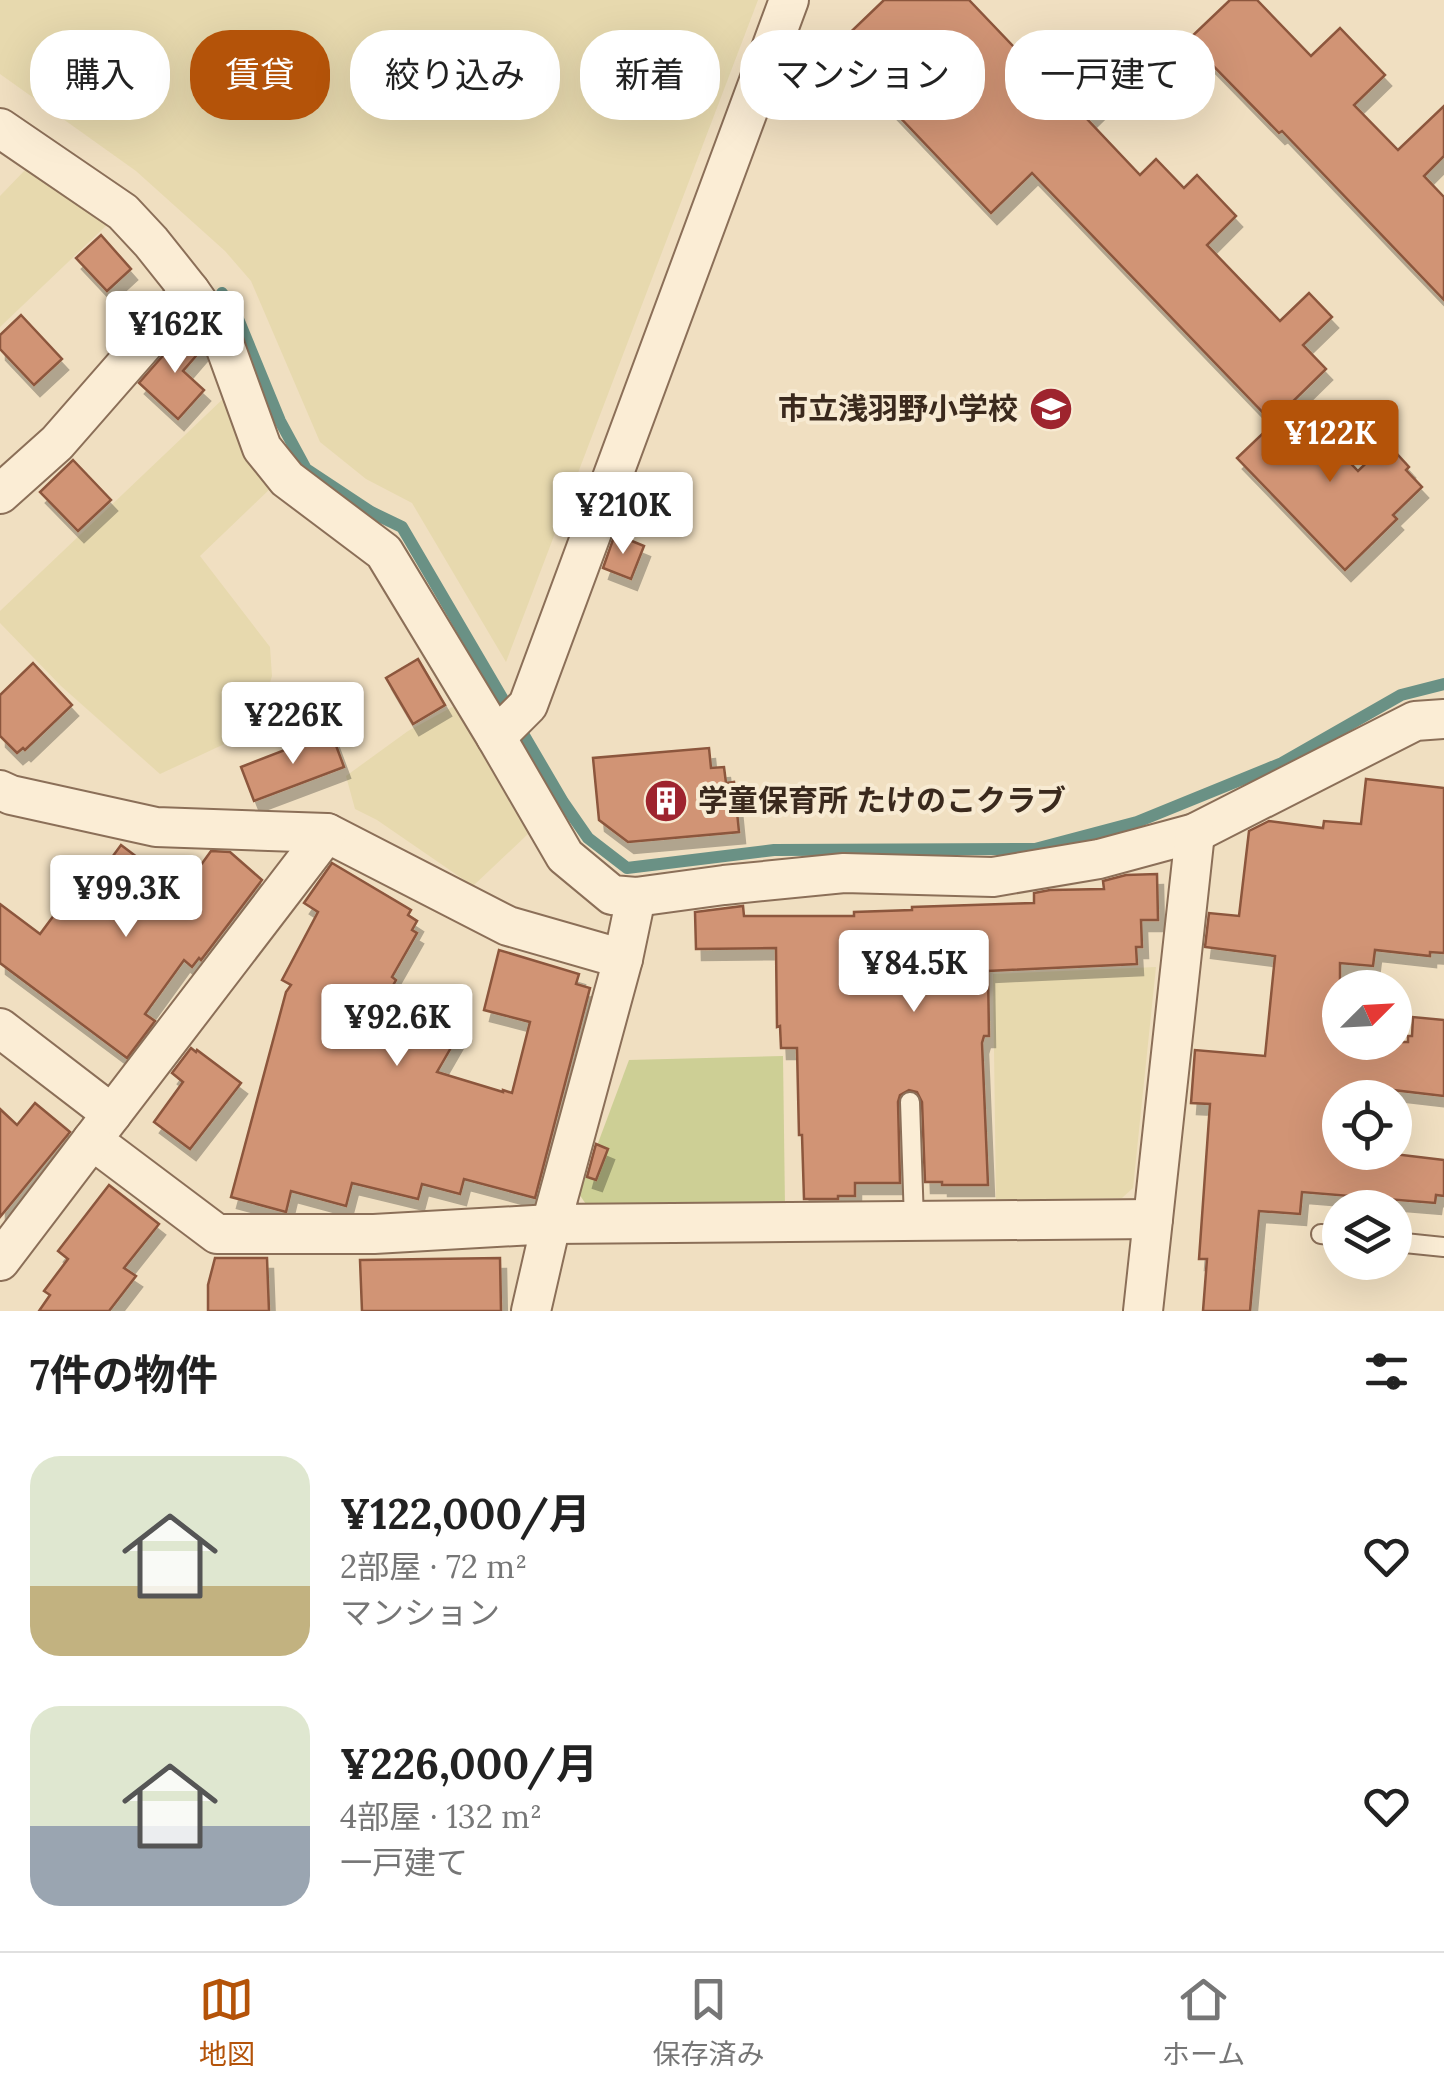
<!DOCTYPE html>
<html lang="ja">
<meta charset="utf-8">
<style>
body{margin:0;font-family:Lora,"Noto Sans JP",serif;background:#f2f2f2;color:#222;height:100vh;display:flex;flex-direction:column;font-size:38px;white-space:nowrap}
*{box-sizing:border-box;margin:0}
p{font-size:32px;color:#767676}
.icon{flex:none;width:55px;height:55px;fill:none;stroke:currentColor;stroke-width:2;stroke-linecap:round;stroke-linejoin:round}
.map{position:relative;height:1311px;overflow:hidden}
.sheet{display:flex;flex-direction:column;background:#fff;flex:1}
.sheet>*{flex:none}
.guide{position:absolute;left:30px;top:30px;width:1385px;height:90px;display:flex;gap:20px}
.needle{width:65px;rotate:66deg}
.buttons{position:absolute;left:1322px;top:970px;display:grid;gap:20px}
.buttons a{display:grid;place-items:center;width:90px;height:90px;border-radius:50%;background:#fff;box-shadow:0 10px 40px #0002;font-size:50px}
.price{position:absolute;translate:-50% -85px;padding:0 22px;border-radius:10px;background:#fff;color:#222;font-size:32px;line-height:65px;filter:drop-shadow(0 2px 5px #0008)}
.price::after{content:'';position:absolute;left:50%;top:60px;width:30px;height:22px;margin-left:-15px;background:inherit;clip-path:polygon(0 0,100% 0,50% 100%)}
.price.on{background:#b45309;color:#fff}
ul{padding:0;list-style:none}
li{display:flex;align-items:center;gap:30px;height:250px;padding:0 30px}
li span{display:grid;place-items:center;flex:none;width:280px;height:200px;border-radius:30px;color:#555}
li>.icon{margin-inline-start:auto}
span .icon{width:120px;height:120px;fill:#fffc;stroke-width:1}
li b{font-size:42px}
h2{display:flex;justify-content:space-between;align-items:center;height:120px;padding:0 30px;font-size:42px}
.tag{padding:0 35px;border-radius:40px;background:#fff;box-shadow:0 10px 40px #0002;font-size:35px;line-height:90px}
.tag.on{background:#b45309;color:#fff}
.tab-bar{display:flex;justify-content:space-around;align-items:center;height:140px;border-top:2px solid #e0e0e0;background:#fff;font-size:28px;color:#767676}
.tab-bar a{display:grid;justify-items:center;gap:5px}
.tab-bar .on{color:#b45309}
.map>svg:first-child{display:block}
.farmland{fill:#e7d9ae}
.green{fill:#cdcf95}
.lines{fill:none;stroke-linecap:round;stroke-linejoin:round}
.stream{stroke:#6a9185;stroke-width:12}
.building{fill:#d19475;stroke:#8c563c;stroke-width:2.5;filter:url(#shadow)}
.lane-casing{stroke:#8b6f58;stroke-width:22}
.street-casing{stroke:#8b6f58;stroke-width:42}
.lane{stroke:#fbedd5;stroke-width:18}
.street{stroke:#fbedd5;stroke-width:38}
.labels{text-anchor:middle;stroke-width:8;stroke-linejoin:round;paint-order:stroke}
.poi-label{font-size:30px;font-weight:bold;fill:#3a291d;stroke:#f7ead2;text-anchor:end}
</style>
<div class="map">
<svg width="1444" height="1311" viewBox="0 0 1444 1311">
<defs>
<filter id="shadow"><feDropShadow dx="6" dy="11" stdDeviation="0" flood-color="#0004"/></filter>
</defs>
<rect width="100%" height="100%" fill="#f0dfc1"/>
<g class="farmland">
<polygon points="0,0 758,0 506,662 412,503 366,479 320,442 251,281 225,251 136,171 0,74"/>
<polygon points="28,167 110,222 0,327 0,196"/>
<polygon points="226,396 272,487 200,556 270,647 272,676 265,698 251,715 248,733 160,774 61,686 0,623 0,611"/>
<polygon points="454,706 528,834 473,886 377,820 355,809 346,776 408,731"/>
<polygon points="1156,967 1133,1188 1122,1198 996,1201 993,974"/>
</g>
<polygon class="green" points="783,1056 785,1207 590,1210 579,1194 629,1060"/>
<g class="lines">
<polyline class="stream" points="222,293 236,314 280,421 306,469 371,512 402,527 563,802 588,838 627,868 774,850 1035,849 1137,822 1282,763 1401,695 1444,684"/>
</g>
<g class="building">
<polygon points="884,0 969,0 1055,90 1088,57 1118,89 1087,119 1140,175 1156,159 1184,188 1197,175 1236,216 1207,245 1280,321 1309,293 1332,317 1303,345 1326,369 1272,422 1032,173 991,213 834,48"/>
<polygon points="1230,0 1257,0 1311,56 1340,28 1385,75 1354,105 1398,150 1444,106 1444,156 1424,176 1444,197 1444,300 1282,131 1279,133 1188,40"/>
<polygon points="101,235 131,269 107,291 76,258"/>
<polygon points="21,315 62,359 34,385 0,349 0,335"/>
<polygon points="188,327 202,349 183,371 204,390 178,419 139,383"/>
<polygon points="1294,404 1358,471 1387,443 1409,467 1406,470 1422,487 1393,515 1397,519 1345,570 1237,458"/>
<polygon points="73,460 111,500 78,531 40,492"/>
<polygon points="615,534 644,546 631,579 603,568"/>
<polygon points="418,659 445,705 413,724 386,678"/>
<polygon points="33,663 72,705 25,750 23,748 17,753 0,736 0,695"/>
<polygon points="331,732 344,767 254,801 241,767"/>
<polygon points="709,748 711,768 724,767 726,783 734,782 739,832 628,842 599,820 593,758"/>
<polygon points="1366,779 1444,788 1444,953 1430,952 1430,956 1375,950 1373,966 1340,963 1340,1042 1408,1042 1408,1036 1412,1036 1413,1017 1444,1020 1444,1096 1384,1089 1383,1098 1340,1098 1340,1152 1377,1152 1444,1160 1444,1196 1436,1195 1435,1203 1302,1192 1300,1214 1259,1211 1250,1311 1203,1311 1207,1259 1199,1259 1210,1104 1191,1103 1195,1050 1265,1056 1275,956 1205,947 1209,913 1239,916 1249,831 1269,821 1323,828 1324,821 1361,824"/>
<polygon points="121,845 162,876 173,861 193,876 211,851 230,852 262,880 201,960 199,958 192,967 184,960 145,1014 155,1021 127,1058 0,963 0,904 40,934 66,899 74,905 80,901"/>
<polygon points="332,863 411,910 408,915 417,921 412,930 417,933 392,977 396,980 391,989 460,1032 437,1072 503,1092 503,1090 512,1093 530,1022 484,1010 499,950 579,974 576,984 590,988 535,1198 464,1179 460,1194 422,1184 418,1199 352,1183 346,1206 291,1191 286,1212 231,1197 286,992 291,985 282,980 318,912 304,903"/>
<polygon points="1157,874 1158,920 1141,920 1142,947 1136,947 1137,964 988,971 989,1036 984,1036 982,1043 988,1185 942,1185 942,1182 925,1182 922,1102 917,1092 909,1090 900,1095 898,1102 900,1183 855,1183 855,1196 838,1196 838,1199 804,1199 802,1135 799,1135 797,1048 781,1048 780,1026 777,1027 776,948 696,949 695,912 743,906 744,916 854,916 854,912 912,910 912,907 1034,903 1034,893 1050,890 1104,889 1103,881 1126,875"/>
<polygon points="191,1048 196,1052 197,1050 241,1083 190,1149 154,1122 183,1082 172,1073"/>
<polygon points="35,1103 70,1132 0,1217 0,1109 17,1125"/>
<polygon points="596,1144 608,1149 596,1180 587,1177"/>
<polygon points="109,1185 159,1224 124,1268 136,1276 109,1311 39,1311 50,1295 44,1291 68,1259 58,1251"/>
<polygon points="215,1258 267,1258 269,1311 208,1311 208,1285"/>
<polygon points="500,1258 501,1311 362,1311 360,1260"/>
</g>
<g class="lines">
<g class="lane-casing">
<g id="lane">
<polyline points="910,1102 914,1221"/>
<polyline points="1321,1234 1340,1236"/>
<polyline points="1395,1242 1444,1247"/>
</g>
</g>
<g class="street-casing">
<g id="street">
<polyline points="0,128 123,212 151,242 190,291 221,335 262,448 287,479 384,552 496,737 565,856 612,895 636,897 724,885 844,873 993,877 1099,859 1195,833 1415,721 1444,719"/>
<polyline points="0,494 57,443 190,291"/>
<polyline points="496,737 528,705 789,0"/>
<polyline points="0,790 11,795 156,827 327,833 508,926 623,959"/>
<polyline points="327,833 92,1140 217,1234 374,1234 551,1224 531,1311"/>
<polyline points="636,897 623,959 551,1224 1153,1219"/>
<polyline points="0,1028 112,1114"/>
<polyline points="0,1261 92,1140"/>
<polyline points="1143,1311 1195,833"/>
</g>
</g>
<use href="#lane" class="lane"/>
<use href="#street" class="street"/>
</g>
<defs>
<g id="school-disc" transform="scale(2.25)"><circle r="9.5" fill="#9e242e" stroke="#f7ead2"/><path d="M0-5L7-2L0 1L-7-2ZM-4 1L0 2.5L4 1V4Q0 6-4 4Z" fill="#fff"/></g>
<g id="building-disc" transform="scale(2.25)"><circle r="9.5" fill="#9e242e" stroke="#f7ead2"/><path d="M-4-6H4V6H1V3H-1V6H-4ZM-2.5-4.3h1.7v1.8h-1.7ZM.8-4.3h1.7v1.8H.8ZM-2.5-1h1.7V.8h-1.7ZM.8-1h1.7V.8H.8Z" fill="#fff"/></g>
</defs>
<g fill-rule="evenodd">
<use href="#school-disc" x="1051" y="409"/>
<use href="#building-disc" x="666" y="801"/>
</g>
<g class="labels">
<g class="poi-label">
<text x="1018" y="419">市立浅羽野小学校</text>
<text x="698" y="811" text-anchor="start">学童保育所 たけのこクラブ</text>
</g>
</g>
</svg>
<div class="buttons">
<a><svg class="needle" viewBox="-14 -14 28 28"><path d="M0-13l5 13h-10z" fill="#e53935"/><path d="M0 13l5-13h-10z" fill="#767676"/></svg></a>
<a><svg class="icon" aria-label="locate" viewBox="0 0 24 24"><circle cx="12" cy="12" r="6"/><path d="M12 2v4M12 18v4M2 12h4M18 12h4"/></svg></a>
<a><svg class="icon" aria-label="layers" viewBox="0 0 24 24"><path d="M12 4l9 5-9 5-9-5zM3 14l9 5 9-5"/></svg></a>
</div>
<b class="price" style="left:175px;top:376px">¥162K</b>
<b class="price on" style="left:1330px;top:485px">¥122K</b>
<b class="price" style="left:623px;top:557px">¥210K</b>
<b class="price" style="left:293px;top:767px">¥226K</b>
<b class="price" style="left:126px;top:940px">¥99.3K</b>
<b class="price" style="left:914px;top:1015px">¥84.5K</b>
<b class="price" style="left:397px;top:1069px">¥92.6K</b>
<div class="guide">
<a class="tag">購入</a>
<a class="tag on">賃貸</a>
<a class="tag">絞り込み</a>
<a class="tag">新着</a>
<a class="tag">マンション</a>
<a class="tag">一戸建て</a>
</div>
</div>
<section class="sheet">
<h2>7件の物件<svg class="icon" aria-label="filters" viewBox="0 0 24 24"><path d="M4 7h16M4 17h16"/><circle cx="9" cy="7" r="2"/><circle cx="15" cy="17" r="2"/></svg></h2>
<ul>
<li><span style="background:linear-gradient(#dfe7d0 65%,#c2b280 0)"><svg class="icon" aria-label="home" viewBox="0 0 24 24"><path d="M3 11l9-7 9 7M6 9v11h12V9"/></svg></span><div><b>¥122,000/月</b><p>2部屋 · 72 m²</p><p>マンション</p></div><svg class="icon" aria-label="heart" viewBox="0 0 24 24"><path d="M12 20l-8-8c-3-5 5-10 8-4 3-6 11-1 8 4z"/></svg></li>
<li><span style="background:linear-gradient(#dfe7d0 60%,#9aa5b1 0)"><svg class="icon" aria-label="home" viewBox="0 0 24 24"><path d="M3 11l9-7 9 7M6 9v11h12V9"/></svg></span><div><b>¥226,000/月</b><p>4部屋 · 132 m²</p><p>一戸建て</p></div><svg class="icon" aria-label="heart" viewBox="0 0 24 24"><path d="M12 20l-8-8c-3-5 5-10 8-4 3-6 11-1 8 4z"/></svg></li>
</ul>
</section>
<nav class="tab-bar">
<a class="on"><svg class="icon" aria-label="map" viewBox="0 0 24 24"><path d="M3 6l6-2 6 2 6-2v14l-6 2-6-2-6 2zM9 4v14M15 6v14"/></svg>地図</a>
<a><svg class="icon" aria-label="saved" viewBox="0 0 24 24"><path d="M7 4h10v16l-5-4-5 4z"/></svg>保存済み</a>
<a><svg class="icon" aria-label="home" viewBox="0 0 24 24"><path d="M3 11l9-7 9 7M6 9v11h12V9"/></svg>ホーム</a>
</nav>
